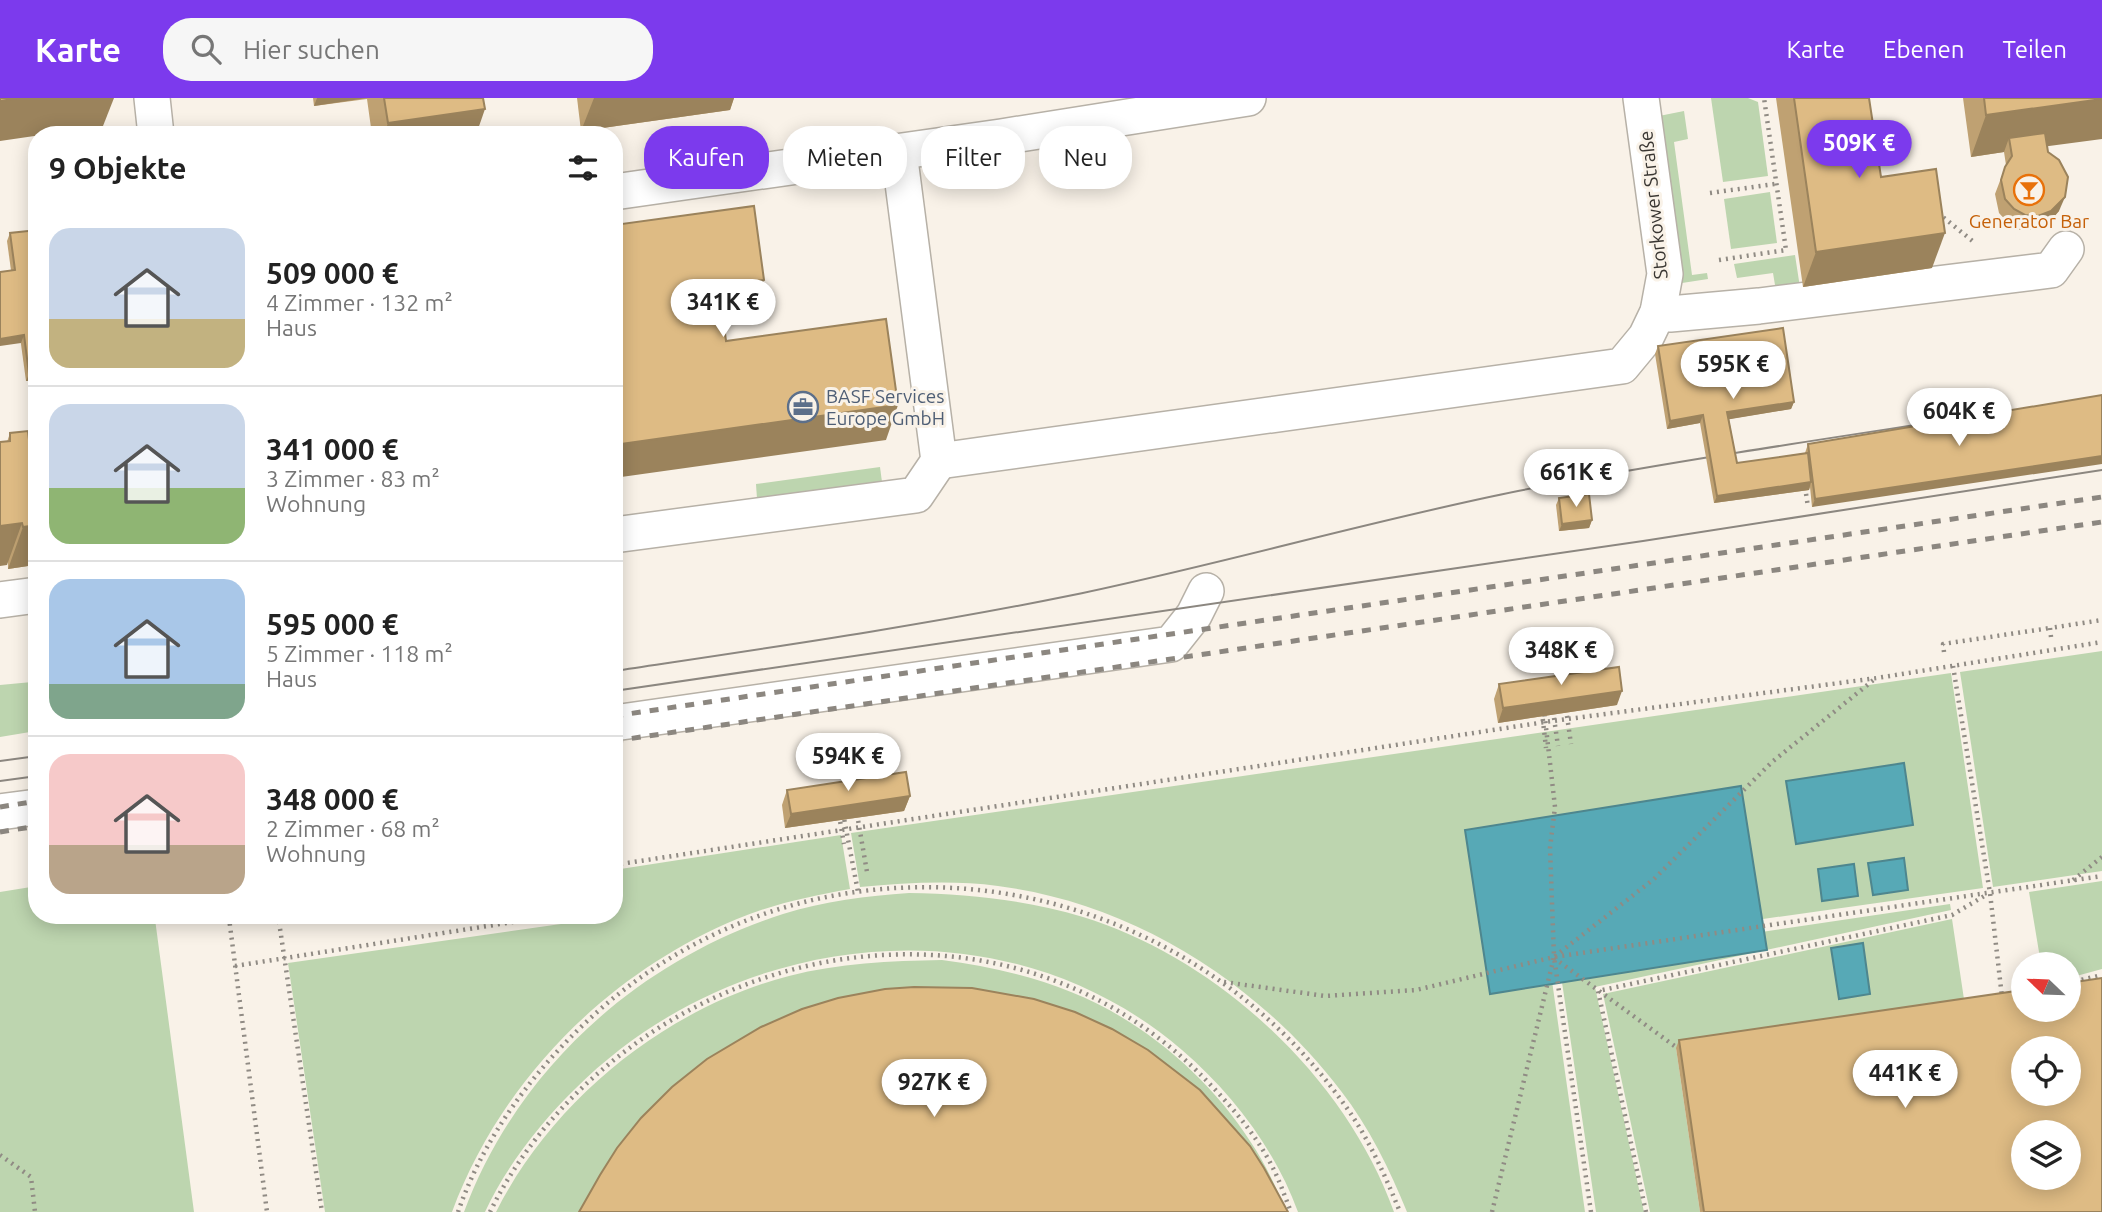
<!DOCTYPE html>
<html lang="de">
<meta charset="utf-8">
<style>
body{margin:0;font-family:Ubuntu,sans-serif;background:#f6f6f6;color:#222;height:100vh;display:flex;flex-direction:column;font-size:26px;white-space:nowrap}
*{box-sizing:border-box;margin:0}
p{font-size:23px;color:#767676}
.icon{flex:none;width:38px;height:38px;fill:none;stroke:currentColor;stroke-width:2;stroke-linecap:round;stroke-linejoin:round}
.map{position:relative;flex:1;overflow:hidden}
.panel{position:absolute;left:28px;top:28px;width:595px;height:798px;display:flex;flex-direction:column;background:#fff;border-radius:28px;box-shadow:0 4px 18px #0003}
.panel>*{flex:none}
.top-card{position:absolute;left:644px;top:28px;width:665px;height:63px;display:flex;gap:14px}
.needle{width:46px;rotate:293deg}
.controls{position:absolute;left:2011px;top:854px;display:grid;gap:14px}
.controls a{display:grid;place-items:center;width:70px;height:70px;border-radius:50%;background:#fff;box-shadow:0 4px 18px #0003;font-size:35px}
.price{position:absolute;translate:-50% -60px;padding:0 16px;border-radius:24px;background:#fff;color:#222;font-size:23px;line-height:46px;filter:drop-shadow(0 2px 4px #0008)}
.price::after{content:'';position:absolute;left:50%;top:42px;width:21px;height:16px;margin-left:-10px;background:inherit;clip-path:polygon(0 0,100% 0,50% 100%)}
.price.current{background:#7c3aed;color:#fff}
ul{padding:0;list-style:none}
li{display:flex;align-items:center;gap:21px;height:175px;padding:0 21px}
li+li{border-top:2px solid #e0e0e0}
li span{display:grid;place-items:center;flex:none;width:196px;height:140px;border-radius:21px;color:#555}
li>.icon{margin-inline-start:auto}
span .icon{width:84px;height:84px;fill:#fffc;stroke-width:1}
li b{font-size:30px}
h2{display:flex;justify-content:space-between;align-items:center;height:84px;padding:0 21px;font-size:30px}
.tag{padding:0 24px;border-radius:28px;background:#fff;box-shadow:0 4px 18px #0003;font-size:24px;line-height:63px}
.tag.current{background:#7c3aed;color:#fff}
header{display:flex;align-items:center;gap:42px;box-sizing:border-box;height:98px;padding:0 35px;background:#7c3aed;color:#fff}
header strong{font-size:33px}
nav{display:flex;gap:38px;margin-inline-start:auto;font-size:24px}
.search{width:490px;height:63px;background:#f6f6f6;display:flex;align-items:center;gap:18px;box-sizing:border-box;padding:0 24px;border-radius:28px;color:#767676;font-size:26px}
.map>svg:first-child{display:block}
.green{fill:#bdd5af}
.water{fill:#57a9b6;stroke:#4e868e;stroke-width:2}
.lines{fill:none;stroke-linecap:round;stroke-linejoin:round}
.minor-casing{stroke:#b7b1a7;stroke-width:38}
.path{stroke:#908b84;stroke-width:4.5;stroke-dasharray:2 5;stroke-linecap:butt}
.minor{stroke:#fff;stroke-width:35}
.tram{stroke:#8c8780;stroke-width:2}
.rail{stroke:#8c8780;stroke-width:5;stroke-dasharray:9 9;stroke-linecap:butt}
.wall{fill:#bfa172}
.shaded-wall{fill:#9b835c}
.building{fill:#debb84;stroke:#9b835c;stroke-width:2;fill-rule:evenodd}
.labels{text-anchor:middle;stroke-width:6;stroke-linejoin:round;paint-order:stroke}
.street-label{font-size:19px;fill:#393632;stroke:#f9f2e8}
.food-label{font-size:19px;fill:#c56008;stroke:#f9f2e8}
.service-label{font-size:19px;fill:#4e5e75;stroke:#f9f2e8;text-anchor:start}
</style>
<header>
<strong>Karte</strong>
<div class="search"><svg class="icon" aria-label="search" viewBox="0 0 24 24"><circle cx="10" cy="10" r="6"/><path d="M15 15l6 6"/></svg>Hier suchen</div>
<nav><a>Karte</a><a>Ebenen</a><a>Teilen</a></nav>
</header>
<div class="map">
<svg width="2102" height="1114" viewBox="0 0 2102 1114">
<rect width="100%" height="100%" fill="#f9f2e8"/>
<g class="green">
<polygon points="1711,0 1748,0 1758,4 1768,78 1723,84"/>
<polygon points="1684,13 1688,41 1674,44 1692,177 1707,175 1708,181 1682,185 1659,18"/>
<polygon points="1770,94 1777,145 1731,151 1724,101"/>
<polygon points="1795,157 1801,196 1777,199 1773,175 1737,180 1734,166"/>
<polygon points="880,369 882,384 757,401 756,386"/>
<polygon points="2102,553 2102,773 1993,789 1960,574"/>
<path d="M1951,575l32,215 -220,31 -215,34 37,259h-178c-17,-42 -38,-85 -66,-121 -82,-108 -208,-188 -343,-205 -46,-6 -92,-3 -138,1l-9,-54z"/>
<polygon points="32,584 30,634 0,639 0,587"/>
<path d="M841,737l9,54c-39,7 -77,15 -113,30 -129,54 -236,161 -285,293h-127l-37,-249 294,-42v-6h32v-45z"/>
<polygon points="2102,783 2102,871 2069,880 2068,866 2041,866 2029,794"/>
<polygon points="37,788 37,817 178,817 155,821 194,1114 0,1114 0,794"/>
<path d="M909,795c59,1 117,7 174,24 136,42 263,161 311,295h-96c-23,-63 -66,-119 -116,-162 -177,-152 -445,-123 -607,39 -34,33 -70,79 -90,123h-21c53,-143 175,-252 319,-298 41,-13 84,-18 126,-21z"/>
<polygon points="1950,806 1951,812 1595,889 1644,1114 1596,1114 1559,864"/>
<polygon points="1952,821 1965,908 1676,950 1700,1114 1650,1114 1603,896"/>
<path d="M942,862c44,6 88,15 129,32 71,28 138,85 179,149 15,22 26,46 37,71h-791c57,-113 170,-204 293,-236 50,-13 101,-15 153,-16z"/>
</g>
<g class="water">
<polygon points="1904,665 1913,727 1796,746 1786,683"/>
<polygon points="1741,688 1767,852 1490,896 1465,732"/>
<polygon points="1904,760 1908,792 1873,797 1868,765"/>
<polygon points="1854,766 1858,798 1822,803 1818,771"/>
<polygon points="1863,845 1870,896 1839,901 1831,850"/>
</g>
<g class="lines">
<g class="minor-casing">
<g id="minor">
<polyline points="152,0 156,37"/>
<polyline points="614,94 1001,39 1248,0"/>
<polyline points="1658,214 1670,216 1759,208 2051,172 2066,151"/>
<polyline points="939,363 1622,268 1646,239 1658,214 1665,176 1641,0"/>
<polyline points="614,437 916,397 939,363 899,54"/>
<polyline points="0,502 37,497"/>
<polyline points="614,625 1171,546 1194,517 1206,493"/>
<polyline points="0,714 37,709"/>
</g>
</g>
<g class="path">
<polyline points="1710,95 1775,86"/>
<polyline points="1938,115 1975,145"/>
<polyline points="1719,162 1786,152 1764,0"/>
<polyline points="1805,389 1808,409"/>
<polyline points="2051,539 2050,530 2102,522"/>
<polyline points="1944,554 1943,546 2050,530"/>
<polyline points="1953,568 1990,795 2002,899"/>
<polyline points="1566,611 1571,646"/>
<polyline points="1553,613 1558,648"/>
<polyline points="1542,614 1546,650"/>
<polyline points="843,715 858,794"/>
<polyline points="857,716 867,774"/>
<polyline points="839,717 844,746"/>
<polyline points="614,767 1545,624 1877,580 2102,544"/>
<polyline points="2073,782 2102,759"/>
<polyline points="251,817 229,820 267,1114"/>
<polyline points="278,817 322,1114"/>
<polyline points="1554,860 1680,952"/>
<polyline points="235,868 557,817"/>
<polyline points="1224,884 1325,898 1416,892 1554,859 1654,781 1772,664 1876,580"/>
<polyline points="2068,885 2102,877"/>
<polyline points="0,1057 31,1079 35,1114"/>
<path d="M458,1114c26,-76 78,-145 138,-199 226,-202 573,-153 748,91 24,33 41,71 56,108"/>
<path d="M490,1114c37,-76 99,-140 170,-185 172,-107 390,-99 538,45 28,28 57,60 75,96 7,14 12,29 18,44"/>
<polyline points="1492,1114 1554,859 1550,750 1555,709 1544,612"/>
<polyline points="1591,1114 1554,859 2102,778"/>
<polyline points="1646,1114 1598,893 1952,817 1986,797"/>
</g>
<use href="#minor" class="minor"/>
<g class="tram">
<path d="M614,573c153,-23 307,-45 459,-76 149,-31 296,-74 445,-104 164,-32 329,-55 494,-81"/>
<polyline points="614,593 1643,443 2102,372"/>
<polyline points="0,663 37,658"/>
<polyline points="0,683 37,678"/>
</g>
<g class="rail">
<polyline points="614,618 2102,399"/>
<polyline points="614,643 2102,424"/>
<polyline points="0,709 37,703"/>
<polyline points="0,734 37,728"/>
</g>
</g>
<g class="wall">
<polygon points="313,0 483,0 476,37 372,37 367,1 314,8"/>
<polygon points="577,0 734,0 730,12 581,33"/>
<polygon points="1776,0 1869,0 1881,79 1932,170 1803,189"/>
<polygon points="1963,0 2102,0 2047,48 2059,113 2046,128 2033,132 2020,132 2008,125 1999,115 1995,96 2006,67 2004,54 1971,59"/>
<polygon points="10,135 37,282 26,283 7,143"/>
<polygon points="1658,248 1794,304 1791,311 1729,321 1737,365 1805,355 1808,346 2102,297 1812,409 1810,389 1809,392 1714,405 1700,325 1667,331 1655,256"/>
<polygon points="10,335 29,342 37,341 37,464 29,466 28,468 8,471 7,344"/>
<polygon points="1559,400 1592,422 1589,430 1559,433 1556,407"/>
<polygon points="1499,586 1617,607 1498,625 1494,601"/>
<polygon points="787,692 910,698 904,713 785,730 782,707"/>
<polygon points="1679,942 2102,1114 1700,1114 1676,950"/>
</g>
<g class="shaded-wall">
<polygon points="19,0 114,0 103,28 0,43 0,3"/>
<polygon points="317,0 367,0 314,8"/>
<polygon points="594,0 734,0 730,12 581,33"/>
<polygon points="2102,1 2102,41 2012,53 2009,40 2004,54 1971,59 1986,17"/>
<polygon points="485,11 476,37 384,37 388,25"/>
<polygon points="2065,99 2059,113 2046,128 2033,132 2020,132 2025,117"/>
<polygon points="1945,135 1932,170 1803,189 1816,154"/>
<polygon points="764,182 751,217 706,223 719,188"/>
<polygon points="24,237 21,245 0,248 0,241"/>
<polygon points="37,275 37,282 26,283 29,276"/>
<polygon points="1794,304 1791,311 1725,322 1727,314"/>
<polygon points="898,307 886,342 614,380 614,347"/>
<polygon points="1703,317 1700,325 1667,331 1670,323"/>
<polygon points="2102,358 2102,366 1812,409 1815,401"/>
<polygon points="1811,384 1809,392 1714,405 1717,398"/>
<polygon points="1592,422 1589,430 1559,433 1562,426"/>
<polygon points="22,425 7,467 0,468 0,428"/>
<polygon points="37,427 37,464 29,466 28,468 8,471 23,429"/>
<polygon points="1622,593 1617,607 1498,625 1503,610"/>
<polygon points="910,698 904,713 785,730 791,716"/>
</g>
<g class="building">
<polygon points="0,0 19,0 0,3"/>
<polygon points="384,0 483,0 485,11 388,25"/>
<polygon points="1794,0 1869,0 1881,79 1936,71 1945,135 1816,154"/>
<polygon points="1984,0 2102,0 2102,1 1986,17"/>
<polygon points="2045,35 2048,54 2059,62 2068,79 2065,99 2051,113 2038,118 2025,117 2014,111 2005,101 2001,82 2005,69 2012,58 2009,40"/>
<polygon points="754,108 764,182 719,188 726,243 886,221 898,307 614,347 614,127"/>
<polygon points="37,132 37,275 29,276 24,237 0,241 0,174 15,172 10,135"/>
<polygon points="1783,230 1794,304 1727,314 1737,365 1808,355 1811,384 1717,398 1703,317 1670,323 1658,248"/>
<polygon points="2102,297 2102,358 1815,401 1808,346"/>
<polygon points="28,333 29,342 37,341 37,427 23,429 22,425 0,428 0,344 10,343 10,335"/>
<polygon points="1589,396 1592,422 1562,426 1559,400"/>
<polygon points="1619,569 1622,593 1503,610 1499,586"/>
<polygon points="906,674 910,698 791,716 787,692"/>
<path d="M2102,880v234h-398l-25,-172 344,-50v20h45v-27zM2023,950h45v46h-45zM2023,1034h45v46h-45z"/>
<polygon points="914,889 972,890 1034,901 1075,914 1112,931 1148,952 1200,992 1250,1048 1264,1070 1288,1114 579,1114 600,1077 617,1050 641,1020 672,989 707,961 761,929 802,911 838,900 885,891"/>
</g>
<defs>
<g id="bar-ring" transform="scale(1.575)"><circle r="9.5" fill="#f9f2e8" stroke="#e8710a" stroke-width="1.5"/><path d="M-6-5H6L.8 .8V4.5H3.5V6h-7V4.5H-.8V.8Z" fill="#e8710a"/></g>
<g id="office-ring" transform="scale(1.575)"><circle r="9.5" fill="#f9f2e8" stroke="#5c6f8a" stroke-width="1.5"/><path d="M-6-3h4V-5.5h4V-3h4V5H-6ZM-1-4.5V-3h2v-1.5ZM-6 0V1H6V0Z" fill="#5c6f8a"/></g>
</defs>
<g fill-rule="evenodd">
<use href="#bar-ring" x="2029" y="92"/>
<use href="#office-ring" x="803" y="309"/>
</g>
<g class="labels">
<g class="street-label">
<text transform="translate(1653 107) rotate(-96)" y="7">Storkower Straße</text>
</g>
<g class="food-label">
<text x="2029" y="130">Generator Bar</text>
</g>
<g class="service-label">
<text x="826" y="305">BASF Services<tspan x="826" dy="22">Europe GmbH</tspan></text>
</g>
</g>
</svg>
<div class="controls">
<a><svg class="needle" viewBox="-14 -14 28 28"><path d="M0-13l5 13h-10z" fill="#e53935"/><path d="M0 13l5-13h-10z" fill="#767676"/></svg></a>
<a><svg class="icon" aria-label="locate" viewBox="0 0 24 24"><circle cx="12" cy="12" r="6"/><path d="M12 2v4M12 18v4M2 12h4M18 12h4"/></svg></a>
<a><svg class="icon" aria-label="layers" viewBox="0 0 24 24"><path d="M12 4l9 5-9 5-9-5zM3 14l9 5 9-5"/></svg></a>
</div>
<b class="price current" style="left:1859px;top:82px">509K €</b>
<b class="price" style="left:723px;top:241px">341K €</b>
<b class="price" style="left:1733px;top:303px">595K €</b>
<b class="price" style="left:1959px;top:350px">604K €</b>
<b class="price" style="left:1576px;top:411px">661K €</b>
<b class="price" style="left:1561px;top:589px">348K €</b>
<b class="price" style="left:848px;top:695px">594K €</b>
<b class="price" style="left:1905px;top:1012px">441K €</b>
<b class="price" style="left:934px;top:1021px">927K €</b>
<div class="top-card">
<a class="tag current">Kaufen</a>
<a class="tag">Mieten</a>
<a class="tag">Filter</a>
<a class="tag">Neu</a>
</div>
<section class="panel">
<h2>9 Objekte<svg class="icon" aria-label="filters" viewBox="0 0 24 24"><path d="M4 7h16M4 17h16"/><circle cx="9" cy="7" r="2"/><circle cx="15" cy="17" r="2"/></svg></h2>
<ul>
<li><span style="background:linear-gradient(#c9d6e8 65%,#c2b280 0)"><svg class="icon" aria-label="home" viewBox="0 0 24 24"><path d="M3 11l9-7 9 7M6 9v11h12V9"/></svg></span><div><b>509 000 €</b><p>4 Zimmer · 132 m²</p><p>Haus</p></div></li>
<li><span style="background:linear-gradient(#c9d6e8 60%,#8fb573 0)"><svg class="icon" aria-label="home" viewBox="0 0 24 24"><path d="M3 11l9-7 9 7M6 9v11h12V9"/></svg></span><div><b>341 000 €</b><p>3 Zimmer · 83 m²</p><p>Wohnung</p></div></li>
<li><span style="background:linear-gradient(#a9c7e8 75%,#7fa58c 0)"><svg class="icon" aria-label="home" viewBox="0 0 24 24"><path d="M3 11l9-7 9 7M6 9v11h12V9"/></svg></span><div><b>595 000 €</b><p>5 Zimmer · 118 m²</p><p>Haus</p></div></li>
<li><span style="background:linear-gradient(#f6c9c9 65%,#b9a48a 0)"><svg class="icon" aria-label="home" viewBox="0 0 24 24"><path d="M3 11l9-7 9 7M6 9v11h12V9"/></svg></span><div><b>348 000 €</b><p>2 Zimmer · 68 m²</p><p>Wohnung</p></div></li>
</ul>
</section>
</div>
